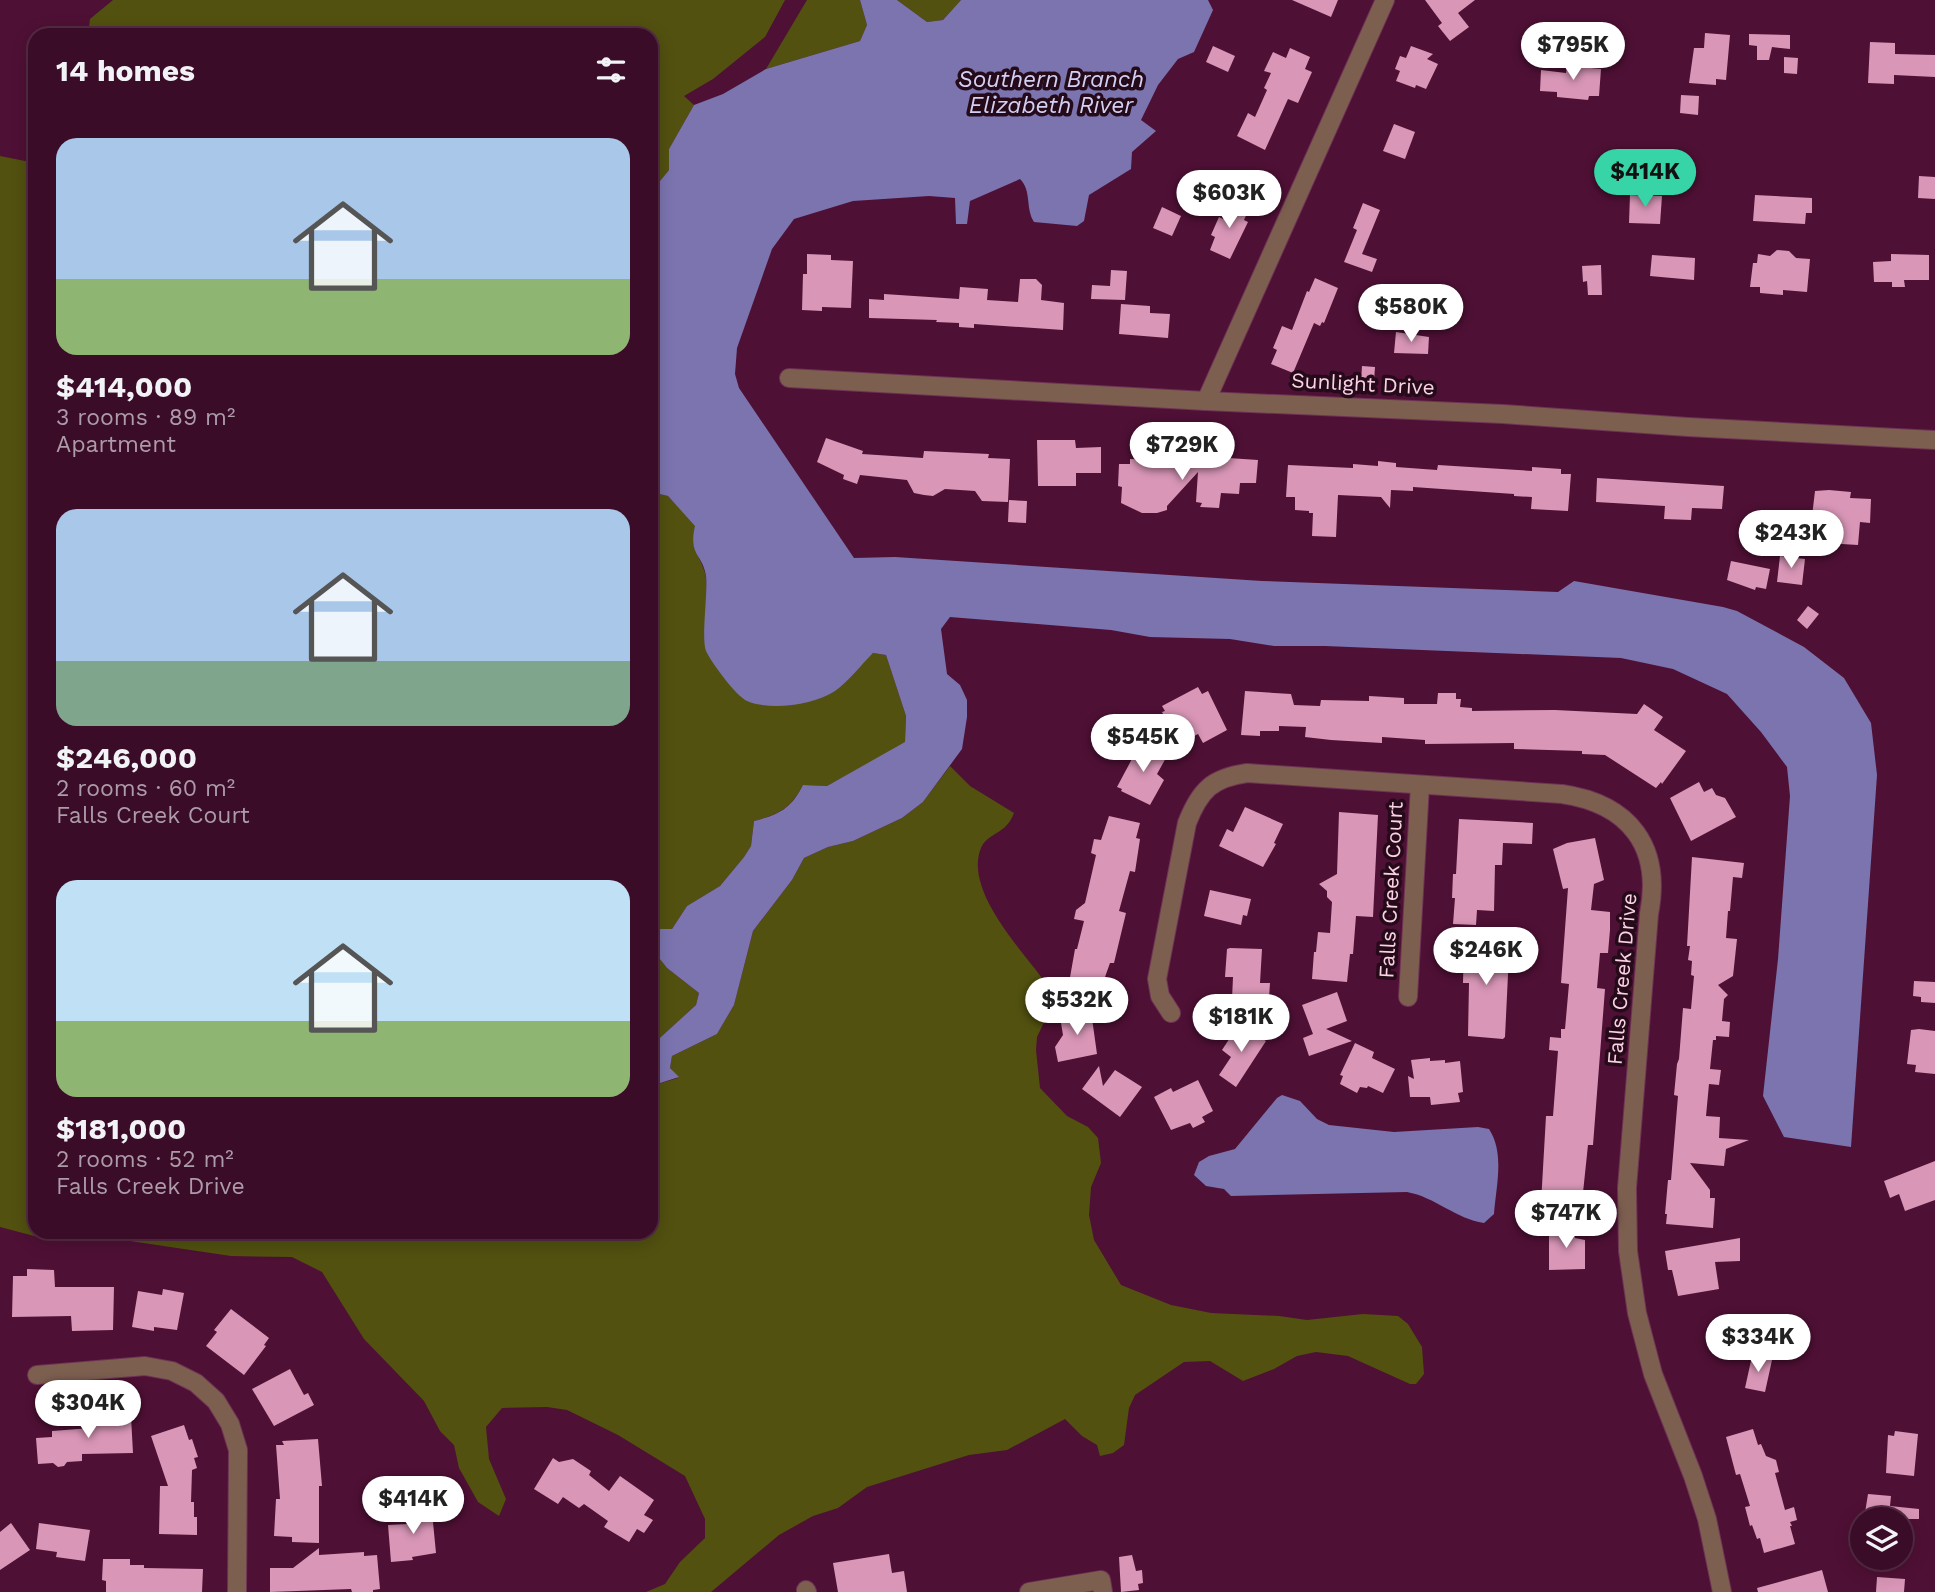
<!DOCTYPE html>
<meta charset="utf-8">
<style>
body{margin:0;font-family:"Work Sans",sans-serif;background:#421530;color:#f1f3f6;height:100vh;display:flex;flex-direction:column;font-size:26px;white-space:nowrap}
*{box-sizing:border-box;margin:0}
p{font-size:23px;color:#ac9ba8}
.icon{flex:none;width:38px;height:38px;fill:none;stroke:currentColor;stroke-width:2;stroke-linecap:round;stroke-linejoin:round}
.map{position:relative;flex:1;overflow:hidden}
.side{position:absolute;left:28px;top:28px;width:630px;height:1211px;display:flex;flex-direction:column;background:#3b0c28;border-radius:21px;box-shadow:0 4px 18px #0003,0 0 0 2px #542c45}
.side>*{flex:none}
.controls{position:absolute;left:1850px;top:1507px;display:grid;gap:14px}
.controls a{display:grid;place-items:center;width:63px;height:63px;border-radius:50%;background:#3b0c28;box-shadow:0 4px 18px #0003,0 0 0 2px #542c45;font-size:35px}
.price{position:absolute;translate:-50% -60px;padding:0 16px;border-radius:24px;background:#fff;color:#222;font-size:23px;line-height:46px;filter:drop-shadow(0 2px 4px #0008)}
.price::after{content:'';position:absolute;left:50%;top:42px;width:21px;height:16px;margin-left:-10px;background:inherit;clip-path:polygon(0 0,100% 0,50% 100%)}
.price.current{background:#36d4a7;color:#111}
ul{padding:0;list-style:none}
li{display:grid;align-content:center;gap:14px;height:371px;padding:0 28px}
li span{display:grid;place-items:center;height:217px;border-radius:21px;color:#555}
li>.icon{margin-inline-start:auto}
span .icon{width:126px;height:126px;fill:#fffc;stroke-width:1}
li b{font-size:30px}
h2{display:flex;justify-content:space-between;align-items:center;height:84px;padding:0 28px;font-size:30px}
.map>svg:first-child{display:block}
.green{fill:#525110}
.water{fill:#7b74af}
.building{fill:#d996b7}
.lines{fill:none;stroke-linecap:round;stroke-linejoin:round}
.minor-casing{stroke:#6e3354;stroke-width:20}
.minor{stroke:#7d5f50;stroke-width:18}
.labels{text-anchor:middle;stroke-width:7;stroke-linejoin:round;paint-order:stroke}
.street-label{font-size:21px;fill:#fad2e4;stroke:#250a19}
.water-label{font-size:23px;font-style:italic;fill:#d2d0f3;stroke:#250a19}
</style>
<div class="map">
<svg width="1935" height="1592" viewBox="0 0 1935 1592">
<rect width="100%" height="100%" fill="#4f1035"/>
<g class="green">
<polygon points="113,0 785,0 765,37 713,79 684,96 694,105 669,149 669,170 651,192 651,35 88,35 90,19"/>
<polygon points="807,0 860,0 867,25 860,41 766,69"/>
<polygon points="897,0 961,0 943,20 927,22"/>
<path d="M0,156l35,7v1069h616v-146l27,-8 -8,-10 2,-12 45,-22 17,-29 19,-74 39,-51 12,-22 24,-11 25,-6 49,-23 21,-16 27,-36 20,20 44,27c-8,22 -26,19 -33,35 -17,41 38,99 61,130l5,11 1,25 -11,23 -1,13 4,38 27,28 21,11 10,11 3,25 -10,24 -2,28 5,25 27,45 50,20 40,8 68,3 28,4 56,-6 35,2 10,8 14,23 2,27 -8,10h-6l-62,-28 -32,-4 -19,4 -23,13 -31,12 -33,-20 -26,1 -49,33 -6,13 -5,37 -11,8 -13,3 -3,-11 -15,-9 -17,-17 -58,31 -38,5 -102,32 -29,21 -25,8 -34,19 -68,57h-65l19,-8 15,-22 25,-24v-19l-20,-43 -67,-41 -51,-25 -20,-3 -45,1 -16,19 3,32 17,40 -7,17 -21,-14 -19,-34 -5,-23 -14,-14 -16,-30 -60,-62 -42,-67 -30,-15 -61,-1 -108,-16 -85,-3 -38,-10z"/>
<path d="M651,492l17,4 28,30c-7,25 3,26 9,47 4,13 1,60 1,77l129,40 38,-37 13,2 20,61 -1,27 -78,43 -24,-1c-12,23 -25,30 -49,36l-3,25 -7,11 -24,29 -33,20 -15,23h-12l-9,-14z"/>
<polygon points="651,948 667,968 699,993 696,1005 651,1046"/>
</g>
<g class="water">
<path d="M860,0h37l30,22 16,-2 18,-20h247l5,10 -19,42 -16,7 -20,26 -17,35 15,11 -24,21 -1,17 -42,26 -5,26 -7,5 -43,-4c-9,-14 -2,-31 -14,-43l-50,22 -3,23h-11l-1,-26 -26,-2 -76,5 -59,18 -22,30 -35,99 -2,26 4,14 115,170 41,-1 367,24 296,11 16,-11 149,26 14,4 67,36 40,31 27,45 6,52 -26,372 -67,-10 -21,-41 15,-137 12,-163 -3,-29 -26,-35 -34,-38 -54,-25 -52,-11 -296,-12h-51l-44,-7 -80,-2 -39,-7 -161,-13 -9,12 6,45 13,11 7,15v17l-5,32 -39,53 -21,16 -49,23 -25,6 -24,11 -12,22 -39,51 -19,74 -17,29 -45,22 -2,12 9,9 -28,9v-40l45,-41 3,-12 -32,-25 -16,-20v-33l9,14h12l15,-23 33,-20 24,-29 7,-11 3,-25c24,-6 37,-12 49,-36l24,1 78,-44 1,-26 -20,-61 -13,-2c-12,12 -24,28 -38,38 -21,14 -65,20 -88,10 -11,-5 -36,-39 -41,-50 -5,-13 2,-57 0,-75 -3,-22 -18,-20 -11,-50l-27,-30 -17,-4v-300l18,-22v-21l25,-44 29,-11 43,-25 94,-28 7,-16z"/>
<path d="M1282,1095l18,6 17,18 12,6 65,7 84,-5 11,2c16,24 7,58 5,85l-10,9c-28,-4 -49,-26 -77,-31l-176,4 -7,-7 -18,-3 -12,-11 5,-13 10,-6 26,-7 42,-51z"/>
</g>
<g class="building">
<polygon points="1292,0 1338,0 1331,17"/>
<polygon points="1425,0 1475,0 1458,13 1469,27 1450,41 1438,26 1442,23"/>
<polygon points="1705,33 1730,35 1726,80 1716,79 1716,85 1689,83 1694,48 1704,48"/>
<polygon points="1749,34 1790,35 1790,49 1772,47 1769,60 1757,60 1757,46 1749,45"/>
<polygon points="1870,42 1895,43 1895,54 1935,55 1935,77 1894,75 1894,84 1868,83"/>
<polygon points="1213,46 1235,56 1228,72 1206,62"/>
<polygon points="1411,46 1433,54 1427,59 1438,64 1426,89 1416,85 1415,88 1396,81 1400,71 1395,69 1400,56 1406,58"/>
<polygon points="1290,48 1310,57 1305,69 1312,72 1298,103 1288,99 1265,150 1237,136 1248,113 1255,117 1267,90 1264,88 1271,73 1264,71 1273,52 1286,58"/>
<polygon points="1784,57 1798,58 1797,74 1784,73"/>
<polygon points="1575,62 1591,63 1591,68 1601,69 1599,96 1589,96 1588,100 1557,97 1557,92 1540,91 1541,70 1566,73 1567,66 1575,67"/>
<polygon points="1681,95 1699,96 1698,115 1680,113"/>
<polygon points="1394,124 1415,132 1405,159 1383,151"/>
<polygon points="1919,176 1935,177 1935,199 1918,198"/>
<polygon points="1630,195 1662,196 1660,224 1629,223"/>
<polygon points="1755,195 1812,198 1812,213 1806,213 1805,224 1753,221"/>
<polygon points="1232,202 1249,209 1244,220 1248,222 1230,259 1210,250 1215,237 1211,235 1219,217 1223,219 1229,203"/>
<polygon points="1363,203 1380,210 1362,254 1377,259 1372,272 1344,262 1357,230 1353,228"/>
<polygon points="1162,207 1181,216 1172,236 1153,228"/>
<polygon points="1777,250 1789,251 1796,258 1810,259 1807,292 1783,290 1783,295 1760,293 1760,287 1750,287 1753,263 1757,263 1758,254 1770,256"/>
<polygon points="807,254 831,255 831,260 853,261 851,308 822,307 822,311 802,310 803,274 807,274"/>
<polygon points="1891,254 1929,255 1929,280 1904,280 1905,287 1892,287 1892,282 1874,282 1873,262 1891,261"/>
<polygon points="1652,255 1695,258 1694,280 1650,276"/>
<polygon points="1601,265 1602,295 1588,295 1587,281 1583,282 1582,266"/>
<polygon points="1111,270 1127,271 1125,300 1091,299 1092,285 1110,286"/>
<polygon points="1315,278 1338,288 1324,323 1322,322 1320,326 1314,323 1293,373 1271,364 1277,350 1273,348 1282,326 1292,330 1307,291 1309,292"/>
<polygon points="1020,279 1036,279 1042,285 1041,300 1064,303 1063,330 974,324 974,328 959,327 959,323 936,322 937,320 869,318 869,299 884,300 884,294 959,299 960,287 988,289 987,300 1018,302"/>
<polygon points="1121,304 1150,306 1150,313 1170,314 1168,338 1119,334"/>
<polygon points="1396,332 1429,337 1428,354 1394,353"/>
<polygon points="1362,366 1375,367 1374,381 1361,381"/>
<polygon points="826,438 863,451 862,454 923,458 924,451 989,454 988,458 1010,459 1008,502 982,501 975,491 945,489 933,496 924,495 914,493 907,480 860,475 857,484 843,479 844,475 817,462"/>
<polygon points="1037,440 1075,440 1076,448 1101,447 1101,473 1076,473 1076,486 1038,486"/>
<polygon points="1199,456 1258,460 1256,483 1240,483 1239,494 1221,493 1219,508 1200,507 1202,503 1196,502 1198,472 1167,506 1167,510 1157,513 1142,513 1121,503 1122,487 1118,486 1119,464 1130,464 1130,459 1155,460 1155,466 1198,468"/>
<polygon points="1378,461 1396,463 1396,467 1437,470 1438,465 1532,471 1532,467 1561,469 1561,474 1571,474 1568,511 1531,509 1532,497 1514,496 1514,494 1413,487 1413,491 1391,490 1390,508 1381,497 1338,495 1336,537 1312,536 1313,513 1309,513 1309,511 1295,510 1295,497 1286,497 1288,465 1353,468 1353,464 1378,466"/>
<polygon points="1597,478 1724,486 1722,509 1692,508 1691,520 1664,519 1665,506 1596,502"/>
<polygon points="1829,490 1851,492 1850,498 1871,499 1870,523 1860,522 1858,545 1809,542 1815,491"/>
<polygon points="1009,500 1027,501 1026,523 1008,522"/>
<polygon points="1780,556 1805,559 1802,585 1777,582"/>
<polygon points="1731,561 1770,569 1766,589 1756,587 1755,590 1727,580"/>
<polygon points="1808,606 1819,614 1807,629 1797,620"/>
<polygon points="1198,687 1202,694 1208,691 1227,730 1203,743 1198,734 1179,744 1162,712 1165,711 1162,706"/>
<polygon points="1245,691 1291,694 1294,705 1320,706 1321,700 1369,701 1369,696 1404,698 1404,704 1437,704 1438,693 1456,693 1456,699 1461,699 1460,707 1472,708 1472,711 1555,710 1637,714 1644,704 1663,717 1654,730 1686,751 1662,784 1661,782 1656,788 1605,755 1582,754 1582,751 1514,749 1514,743 1425,744 1425,740 1382,737 1382,743 1331,740 1305,737 1306,727 1279,726 1279,731 1260,731 1260,736 1241,735"/>
<polygon points="1141,742 1167,756 1157,774 1164,780 1150,805 1121,791 1122,789 1117,787"/>
<polygon points="1699,782 1704,792 1712,788 1716,795 1725,798 1736,817 1691,841 1670,798"/>
<polygon points="1245,807 1283,824 1274,843 1276,844 1263,867 1219,846 1227,829 1233,832"/>
<polygon points="1339,812 1378,815 1373,917 1356,916 1353,954 1350,954 1347,982 1312,979 1314,952 1316,952 1318,932 1330,933 1332,902 1327,897 1327,891 1319,884 1337,874"/>
<polygon points="1109,816 1140,823 1136,838 1140,839 1135,872 1130,871 1119,911 1126,913 1114,963 1110,963 1100,991 1069,983 1075,949 1077,949 1084,921 1074,919 1076,910 1085,903 1096,855 1091,853 1094,839 1101,840"/>
<polygon points="1459,819 1533,823 1532,844 1503,843 1502,865 1495,865 1494,911 1477,910 1476,925 1453,924 1455,898 1452,898 1453,874 1456,874"/>
<polygon points="1595,838 1604,880 1594,884 1591,910 1610,912 1610,930 1608,953 1600,953 1597,988 1605,989 1593,1145 1588,1145 1582,1202 1575,1201 1575,1206 1541,1203 1546,1116 1553,1116 1558,1051 1549,1050 1550,1037 1561,1038 1561,1029 1565,1029 1569,984 1561,983 1568,888 1563,889 1553,849 1567,843"/>
<polygon points="1692,857 1744,863 1742,878 1733,877 1730,911 1728,911 1726,938 1737,939 1733,976 1718,985 1728,995 1724,999 1722,1021 1730,1022 1729,1037 1716,1036 1716,1040 1713,1040 1710,1069 1721,1070 1719,1085 1709,1084 1706,1116 1720,1117 1719,1138 1749,1140 1726,1149 1724,1166 1690,1163 1710,1190 1710,1198 1715,1198 1713,1228 1666,1224 1667,1214 1665,1214 1668,1180 1671,1180 1678,1096 1674,1095 1677,1064 1679,1059 1683,1008 1691,1009 1694,976 1691,975 1692,961 1688,960 1690,946 1687,946"/>
<polygon points="1210,890 1251,899 1247,916 1243,915 1241,925 1204,916"/>
<polygon points="1464,939 1502,940 1502,954 1509,954 1505,1037 1503,1039 1468,1036 1469,983 1463,983"/>
<polygon points="1230,948 1262,949 1260,983 1270,983 1269,998 1259,997 1259,1000 1232,999 1233,977 1225,977 1227,949"/>
<polygon points="1914,981 1935,982 1935,1003 1921,1002 1921,997 1913,996"/>
<polygon points="1337,992 1347,1021 1326,1029 1352,1041 1309,1056 1303,1038 1313,1034 1302,1005"/>
<polygon points="1091,1011 1097,1054 1058,1062 1055,1047 1063,1035 1060,1017"/>
<polygon points="1239,1024 1266,1041 1236,1087 1219,1075 1231,1057 1222,1050"/>
<polygon points="1919,1029 1935,1031 1935,1074 1915,1072 1916,1065 1907,1064 1911,1030"/>
<polygon points="1355,1043 1374,1052 1372,1058 1395,1069 1383,1093 1368,1086 1367,1088 1360,1087 1357,1093 1340,1084 1343,1076 1340,1075"/>
<polygon points="1430,1058 1430,1061 1445,1060 1445,1063 1460,1061 1463,1092 1458,1093 1460,1102 1431,1105 1430,1097 1410,1097 1408,1076 1414,1079 1411,1060"/>
<polygon points="1099,1066 1103,1086 1115,1070 1142,1087 1120,1117 1082,1089"/>
<polygon points="1198,1080 1213,1111 1202,1117 1205,1122 1193,1128 1190,1123 1171,1130 1154,1097 1171,1088 1173,1092"/>
<polygon points="1935,1161 1935,1200 1905,1211 1899,1194 1890,1198 1884,1181"/>
<polygon points="1575,1227 1575,1238 1585,1240 1585,1269 1549,1270 1549,1228"/>
<polygon points="1740,1238 1740,1261 1715,1262 1719,1289 1678,1296 1672,1270 1668,1270 1665,1251"/>
<polygon points="27,1269 54,1270 55,1287 114,1287 113,1330 72,1331 71,1316 12,1317 13,1276 27,1276"/>
<polygon points="163,1289 184,1293 177,1330 154,1327 154,1331 132,1327 138,1291 162,1295"/>
<polygon points="231,1309 269,1338 264,1345 266,1346 244,1375 206,1346 217,1332 214,1330"/>
<polygon points="1752,1356 1772,1360 1765,1392 1745,1388"/>
<polygon points="290,1369 304,1395 308,1393 314,1405 274,1426 252,1389"/>
<polygon points="117,1408 117,1417 131,1417 133,1453 82,1454 82,1461 67,1462 64,1466 58,1467 53,1463 38,1464 36,1438 52,1437 52,1431 91,1428 91,1419 98,1418 97,1409"/>
<polygon points="184,1425 189,1440 192,1439 198,1457 194,1458 197,1468 192,1470 191,1502 194,1502 194,1517 197,1517 197,1535 159,1534 160,1486 168,1486 151,1436"/>
<polygon points="1753,1429 1758,1445 1761,1444 1766,1456 1776,1460 1779,1472 1775,1473 1785,1510 1794,1507 1797,1520 1790,1522 1792,1526 1790,1526 1795,1544 1764,1553 1760,1538 1757,1539 1752,1525 1750,1526 1745,1507 1750,1506 1740,1474 1736,1475 1726,1437"/>
<polygon points="1895,1431 1918,1434 1914,1476 1886,1473 1888,1435 1894,1436"/>
<polygon points="318,1439 322,1486 319,1486 319,1543 292,1542 292,1537 274,1536 276,1499 280,1499 276,1445 284,1445 282,1441"/>
<polygon points="553,1458 559,1462 573,1459 591,1471 589,1475 609,1491 620,1476 654,1500 644,1515 653,1520 644,1533 637,1529 629,1542 604,1527 608,1521 584,1504 579,1508 563,1497 558,1504 534,1489"/>
<polygon points="1868,1494 1891,1496 1890,1506 1919,1509 1919,1519 1864,1519"/>
<polygon points="429,1507 432,1512 436,1553 412,1557 413,1560 391,1562 388,1525 408,1524 408,1521 410,1521 409,1509"/>
<polygon points="11,1523 30,1550 0,1570 0,1532"/>
<polygon points="39,1523 90,1530 85,1561 56,1557 57,1552 36,1549"/>
<polygon points="319,1548 319,1555 364,1552 364,1556 377,1555 380,1589 373,1590 373,1592 352,1592 351,1589 270,1592 270,1568 293,1568"/>
<polygon points="889,1554 892,1573 904,1571 907,1592 838,1592 833,1563"/>
<polygon points="1132,1555 1136,1571 1142,1570 1143,1583 1138,1584 1139,1590 1121,1592 1119,1557"/>
<polygon points="103,1559 130,1559 130,1565 144,1565 144,1568 203,1569 202,1592 106,1592 106,1581 102,1580"/>
<polygon points="1822,1570 1828,1592 1758,1592 1757,1588"/>
<polygon points="1877,1577 1905,1579 1904,1592 1876,1592"/>
</g>
<g class="lines">
<g class="minor-casing">
<g id="minor">
<polyline points="789,378 1206,401 1503,414 1688,427 1935,440"/>
<polyline points="1206,401 1385,0"/>
<polyline points="1408,997 1420,785"/>
<path d="M1171,1013l-11,-17 -3,-17 30,-156c13,-33 25,-45 60,-50l315,21c68,10 100,53 87,120l-22,274 1,63 9,62 16,61 40,102 14,43 15,73"/>
<polyline points="37,1375 145,1366 172,1371 196,1383 216,1401 230,1424 238,1450 237,1592"/>
<polyline points="806,1590 807,1592"/>
<polyline points="1029,1592 1101,1580 1103,1592"/>
</g>
</g>
<use href="#minor" class="minor"/>
</g>
<g class="labels">
<g class="street-label">
<text transform="translate(1363 384) rotate(3)" y="7">Sunlight Drive</text>
<text transform="translate(1391 890) rotate(-87)" y="7">Falls Creek Court</text>
<text transform="translate(1622 979) rotate(-85)" y="7">Falls Creek Drive</text>
</g>
<g class="water-label">
<text x="1051" y="87">Southern Branch<tspan x="1051" dy="26">Elizabeth River</tspan></text>
</g>
</g>
</svg>
<div class="controls">
<a><svg class="icon" aria-label="layers" viewBox="0 0 24 24"><path d="M12 4l9 5-9 5-9-5zM3 14l9 5 9-5"/></svg></a>
</div>
<b class="price" style="left:1573px;top:82px">$795K</b>
<b class="price current" style="left:1645px;top:209px">$414K</b>
<b class="price" style="left:1229px;top:230px">$603K</b>
<b class="price" style="left:1411px;top:344px">$580K</b>
<b class="price" style="left:1182px;top:482px">$729K</b>
<b class="price" style="left:1791px;top:570px">$243K</b>
<b class="price" style="left:1143px;top:774px">$545K</b>
<b class="price" style="left:1486px;top:987px">$246K</b>
<b class="price" style="left:1077px;top:1037px">$532K</b>
<b class="price" style="left:1241px;top:1054px">$181K</b>
<b class="price" style="left:1566px;top:1250px">$747K</b>
<b class="price" style="left:1758px;top:1374px">$334K</b>
<b class="price" style="left:88px;top:1440px">$304K</b>
<b class="price" style="left:413px;top:1536px">$414K</b>
<section class="side">
<h2>14 homes<svg class="icon" aria-label="filters" viewBox="0 0 24 24"><path d="M4 7h16M4 17h16"/><circle cx="9" cy="7" r="2"/><circle cx="15" cy="17" r="2"/></svg></h2>
<ul>
<li><span style="background:linear-gradient(#a9c7e8 65%,#8fb573 0)"><svg class="icon" aria-label="home" viewBox="0 0 24 24"><path d="M3 11l9-7 9 7M6 9v11h12V9"/></svg></span><div><b>$414,000</b><p>3 rooms · 89 m²</p><p>Apartment</p></div></li>
<li><span style="background:linear-gradient(#a9c7e8 70%,#7fa58c 0)"><svg class="icon" aria-label="home" viewBox="0 0 24 24"><path d="M3 11l9-7 9 7M6 9v11h12V9"/></svg></span><div><b>$246,000</b><p>2 rooms · 60 m²</p><p>Falls Creek Court</p></div></li>
<li><span style="background:linear-gradient(#bfe0f5 65%,#8fb573 0)"><svg class="icon" aria-label="home" viewBox="0 0 24 24"><path d="M3 11l9-7 9 7M6 9v11h12V9"/></svg></span><div><b>$181,000</b><p>2 rooms · 52 m²</p><p>Falls Creek Drive</p></div></li>
</ul>
</section>
</div>
